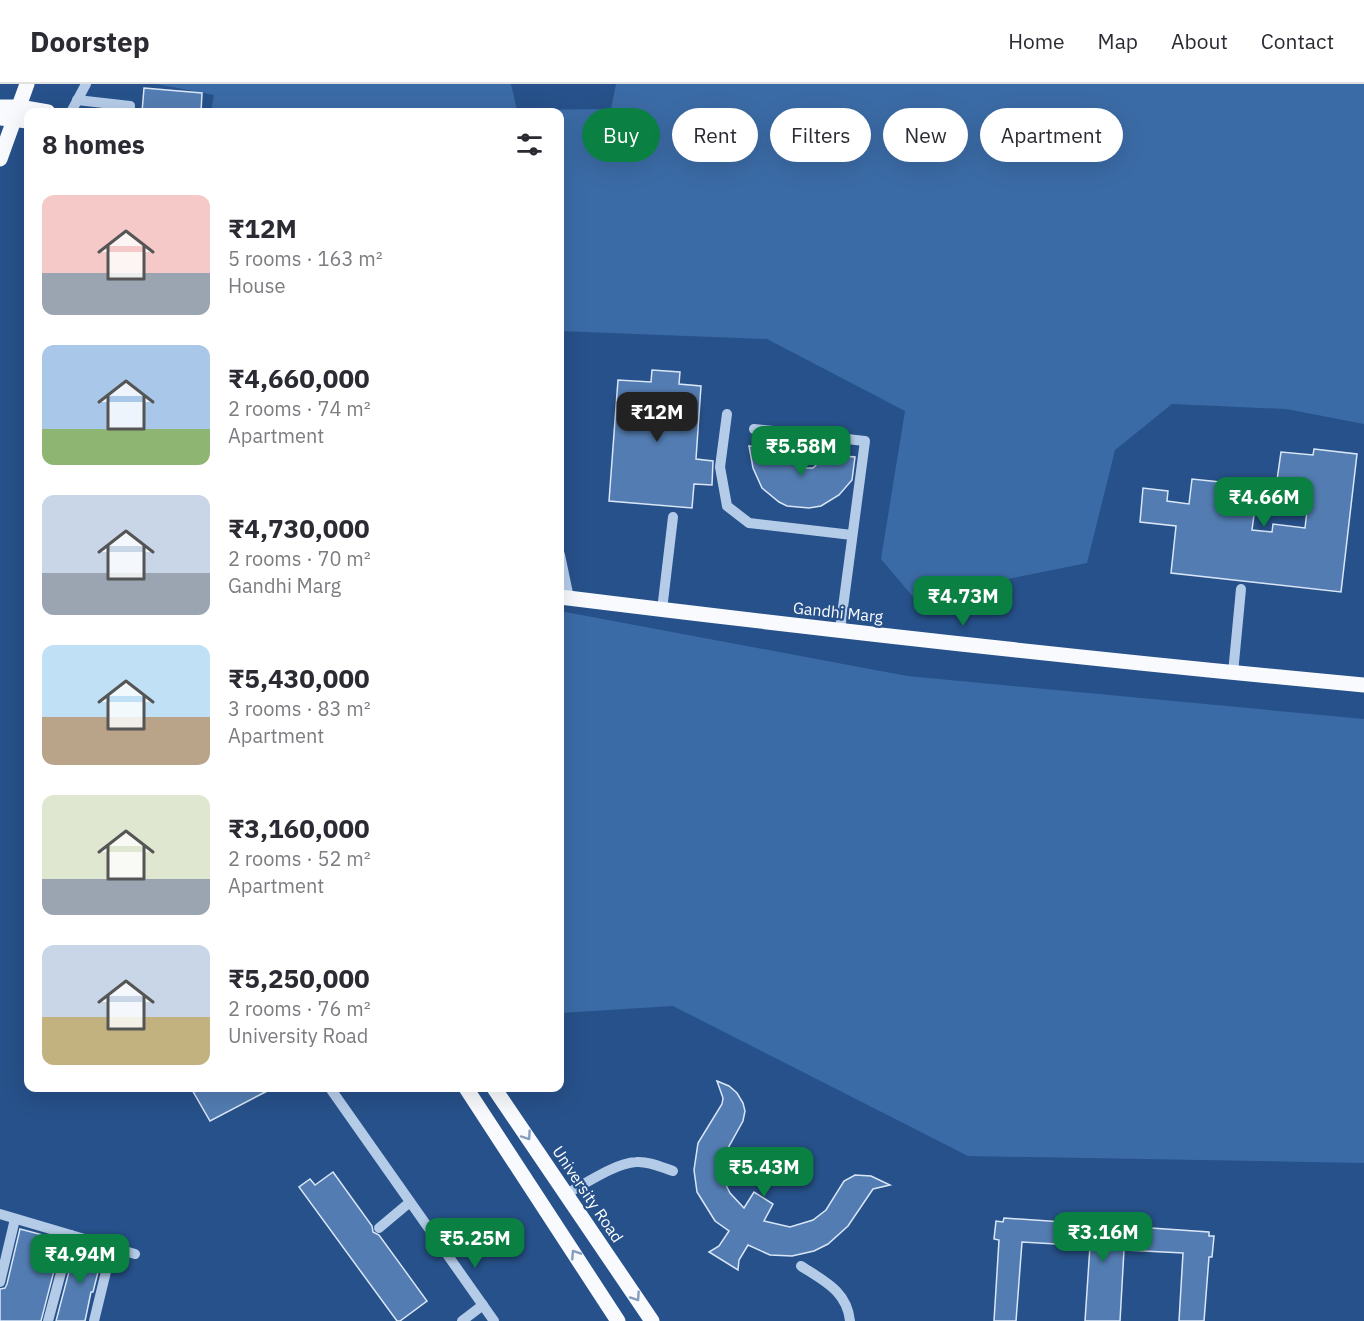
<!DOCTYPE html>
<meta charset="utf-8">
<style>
body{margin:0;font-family:"IBM Plex Sans",sans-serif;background:#f7f7f7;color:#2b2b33;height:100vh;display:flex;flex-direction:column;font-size:22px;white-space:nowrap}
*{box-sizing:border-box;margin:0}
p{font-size:20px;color:#7c7c81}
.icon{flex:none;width:33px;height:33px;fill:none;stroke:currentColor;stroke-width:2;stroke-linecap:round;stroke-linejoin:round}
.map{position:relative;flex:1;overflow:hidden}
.panel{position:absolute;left:24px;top:24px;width:540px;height:984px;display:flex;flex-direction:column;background:#fff;border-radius:12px;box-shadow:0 6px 24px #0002}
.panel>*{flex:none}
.banner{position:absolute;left:582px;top:24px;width:570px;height:54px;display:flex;gap:12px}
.price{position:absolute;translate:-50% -51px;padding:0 14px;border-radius:12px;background:#0b8043;color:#fff;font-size:20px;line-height:39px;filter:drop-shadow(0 2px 3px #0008)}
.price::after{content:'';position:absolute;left:50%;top:36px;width:18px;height:14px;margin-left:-9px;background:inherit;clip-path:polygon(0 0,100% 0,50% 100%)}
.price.current{background:#222;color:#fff}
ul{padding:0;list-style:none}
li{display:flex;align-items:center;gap:18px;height:150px;padding:0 18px}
li span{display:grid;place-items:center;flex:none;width:168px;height:120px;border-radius:12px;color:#555}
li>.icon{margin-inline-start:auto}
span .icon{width:72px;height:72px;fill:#fffc;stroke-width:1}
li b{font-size:26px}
h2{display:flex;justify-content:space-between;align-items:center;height:72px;padding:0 18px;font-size:26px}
.chip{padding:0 21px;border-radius:27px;background:#fff;box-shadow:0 6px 24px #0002;font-size:21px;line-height:54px}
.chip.current{background:#0b8043;color:#fff}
header{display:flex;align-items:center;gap:36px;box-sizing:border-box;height:84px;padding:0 30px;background:#fff;border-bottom:2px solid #e1e1e2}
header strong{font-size:28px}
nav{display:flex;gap:33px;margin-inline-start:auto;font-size:21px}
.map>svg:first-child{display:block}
.green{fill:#3b6ba6}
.building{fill:#537db2;stroke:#d9e6f7;stroke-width:1.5}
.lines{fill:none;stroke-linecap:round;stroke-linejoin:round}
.minor{stroke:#b5cce9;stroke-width:10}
.major{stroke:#f8fafe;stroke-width:15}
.oneway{stroke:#859dbe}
.labels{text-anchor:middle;stroke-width:4.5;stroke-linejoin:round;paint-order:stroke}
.street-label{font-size:16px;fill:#fff;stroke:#27518a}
</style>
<header>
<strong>Doorstep</strong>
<nav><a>Home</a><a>Map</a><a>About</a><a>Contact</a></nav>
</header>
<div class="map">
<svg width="1364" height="1237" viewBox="0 0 1364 1237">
<rect width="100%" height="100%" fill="#27518a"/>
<g class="green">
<polygon points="157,0 511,0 517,26 611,25 616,0 1364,0 1364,340 1286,325 1172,320 1115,366 1087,479 914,514 881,475 905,327 767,255 560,247 560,28 211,28 214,11"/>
<polygon points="560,527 907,592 1364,635 1364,1079 968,1072 673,922 560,929"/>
</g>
<g class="building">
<polygon points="144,4 202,9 201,28 142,28"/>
<polygon points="652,286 680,288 679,300 701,302 696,375 713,377 712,401 694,400 692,424 609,417 618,296 651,298"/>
<polygon points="749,362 788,365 791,376 801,384 813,384 820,377 823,370 855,373 852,396 839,411 821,422 809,424 787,422 779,418 762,404 753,384"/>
<polygon points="1314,365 1357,370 1341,508 1171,489 1176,442 1140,438 1143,404 1168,407 1167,417 1189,420 1192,395 1220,398 1218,412 1256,416 1252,446 1272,448 1273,440 1305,444 1310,400 1277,396 1281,368 1313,371"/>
<polygon points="717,997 729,1002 737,1009 743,1019 745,1027 743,1037 722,1075 724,1097 730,1109 744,1124 754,1108 773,1120 764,1137 790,1143 813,1136 826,1126 844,1097 855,1091 871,1092 890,1101 873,1105 848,1142 828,1160 814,1167 792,1172 770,1171 748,1161 739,1176 738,1186 709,1168 719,1162 729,1147 715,1137 702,1116 697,1108 694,1086 698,1059 722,1020 723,1014"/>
<polygon points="191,1004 273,1004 210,1037"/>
<polygon points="333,1088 372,1142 373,1148 379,1151 427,1217 400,1237 397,1237 299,1103 310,1095 315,1101"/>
<polygon points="1004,1134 1209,1148 1209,1152 1214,1152 1212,1173 1209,1173 1204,1237 1179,1237 1183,1169 1124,1166 1120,1237 1085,1237 1090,1162 1022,1158 1016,1237 994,1237 999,1156 994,1155 996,1137 1003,1138"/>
<polygon points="20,1145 62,1156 41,1237 0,1237 0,1205 5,1204 7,1200"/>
<polygon points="76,1161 103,1168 93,1208 91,1208 85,1237 56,1237"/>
</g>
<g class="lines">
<g class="minor">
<polyline points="77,16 130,22 130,28"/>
<polyline points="71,28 86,0"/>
<polyline points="727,330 720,383 727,422 749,439 852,451"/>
<polyline points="754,345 865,357 840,546"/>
<polyline points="560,471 569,514"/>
<polyline points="662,526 673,433"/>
<polyline points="1233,589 1241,505"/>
<polyline points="330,1004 494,1237"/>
<path d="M566,1110c19,-10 49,-31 70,-32 13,-1 25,5 37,9"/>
<polyline points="0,1130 135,1170"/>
<polyline points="379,1144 410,1118"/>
<path d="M801,1182c23,15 46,25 49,55"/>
<polyline points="0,1198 15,1135"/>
<polyline points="48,1237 71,1151"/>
<polyline points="94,1237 112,1163"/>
<polyline points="462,1237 483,1221"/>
</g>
<g class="major">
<polyline points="0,23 19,23 48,28"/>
<polyline points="0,34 28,37"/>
<polyline points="0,75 27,0"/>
<path d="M560,513c267,33 535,63 804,88"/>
<polyline points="466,1004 618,1237"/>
<polyline points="494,1004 652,1237"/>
</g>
</g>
<defs><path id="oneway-chevron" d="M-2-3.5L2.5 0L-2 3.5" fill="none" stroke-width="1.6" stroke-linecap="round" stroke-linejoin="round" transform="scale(1.5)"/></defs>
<g class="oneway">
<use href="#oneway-chevron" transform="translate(527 1052) rotate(56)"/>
<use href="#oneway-chevron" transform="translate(575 1170) rotate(-123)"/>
<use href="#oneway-chevron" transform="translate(636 1213) rotate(56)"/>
</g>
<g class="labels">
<g class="street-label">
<text transform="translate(838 528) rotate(6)" y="6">Gandhi Marg</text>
<text transform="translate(588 1110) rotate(56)" y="6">University Road</text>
</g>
</g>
</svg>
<b class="price current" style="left:657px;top:359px">₹12M</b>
<b class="price" style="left:801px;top:393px">₹5.58M</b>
<b class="price" style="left:1264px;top:444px">₹4.66M</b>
<b class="price" style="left:963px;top:543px">₹4.73M</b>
<b class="price" style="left:764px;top:1114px">₹5.43M</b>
<b class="price" style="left:1103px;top:1179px">₹3.16M</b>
<b class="price" style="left:475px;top:1185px">₹5.25M</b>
<b class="price" style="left:80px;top:1201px">₹4.94M</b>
<div class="banner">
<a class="chip current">Buy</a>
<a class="chip">Rent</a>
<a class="chip">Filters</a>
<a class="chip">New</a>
<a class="chip">Apartment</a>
</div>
<section class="panel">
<h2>8 homes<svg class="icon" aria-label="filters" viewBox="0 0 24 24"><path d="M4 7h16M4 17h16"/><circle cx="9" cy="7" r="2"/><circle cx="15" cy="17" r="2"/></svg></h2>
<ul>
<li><span style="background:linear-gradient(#f6c9c9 65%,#9aa5b1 0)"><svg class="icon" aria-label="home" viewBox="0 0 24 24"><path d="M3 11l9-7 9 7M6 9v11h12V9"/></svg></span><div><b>₹12M</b><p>5 rooms · 163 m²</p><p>House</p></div></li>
<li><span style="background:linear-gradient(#a9c7e8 70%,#8fb573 0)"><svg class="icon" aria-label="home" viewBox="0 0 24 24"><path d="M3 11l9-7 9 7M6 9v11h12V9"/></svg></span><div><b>₹4,660,000</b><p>2 rooms · 74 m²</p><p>Apartment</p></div></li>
<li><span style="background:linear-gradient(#c9d6e8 65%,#9aa5b1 0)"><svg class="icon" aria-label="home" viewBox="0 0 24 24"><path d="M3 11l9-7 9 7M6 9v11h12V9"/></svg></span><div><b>₹4,730,000</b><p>2 rooms · 70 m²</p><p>Gandhi Marg</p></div></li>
<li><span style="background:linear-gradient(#bfe0f5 60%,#b9a48a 0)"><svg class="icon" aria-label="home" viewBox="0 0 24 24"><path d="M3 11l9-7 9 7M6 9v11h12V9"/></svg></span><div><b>₹5,430,000</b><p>3 rooms · 83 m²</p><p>Apartment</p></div></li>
<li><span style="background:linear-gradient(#dfe7d0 70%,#9aa5b1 0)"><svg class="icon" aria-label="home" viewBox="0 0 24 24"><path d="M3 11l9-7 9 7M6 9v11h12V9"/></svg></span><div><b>₹3,160,000</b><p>2 rooms · 52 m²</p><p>Apartment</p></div></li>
<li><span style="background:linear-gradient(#c9d6e8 60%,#c2b280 0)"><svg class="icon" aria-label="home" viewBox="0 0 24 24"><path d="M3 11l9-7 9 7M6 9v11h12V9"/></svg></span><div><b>₹5,250,000</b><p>2 rooms · 76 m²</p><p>University Road</p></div></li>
</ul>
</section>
</div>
